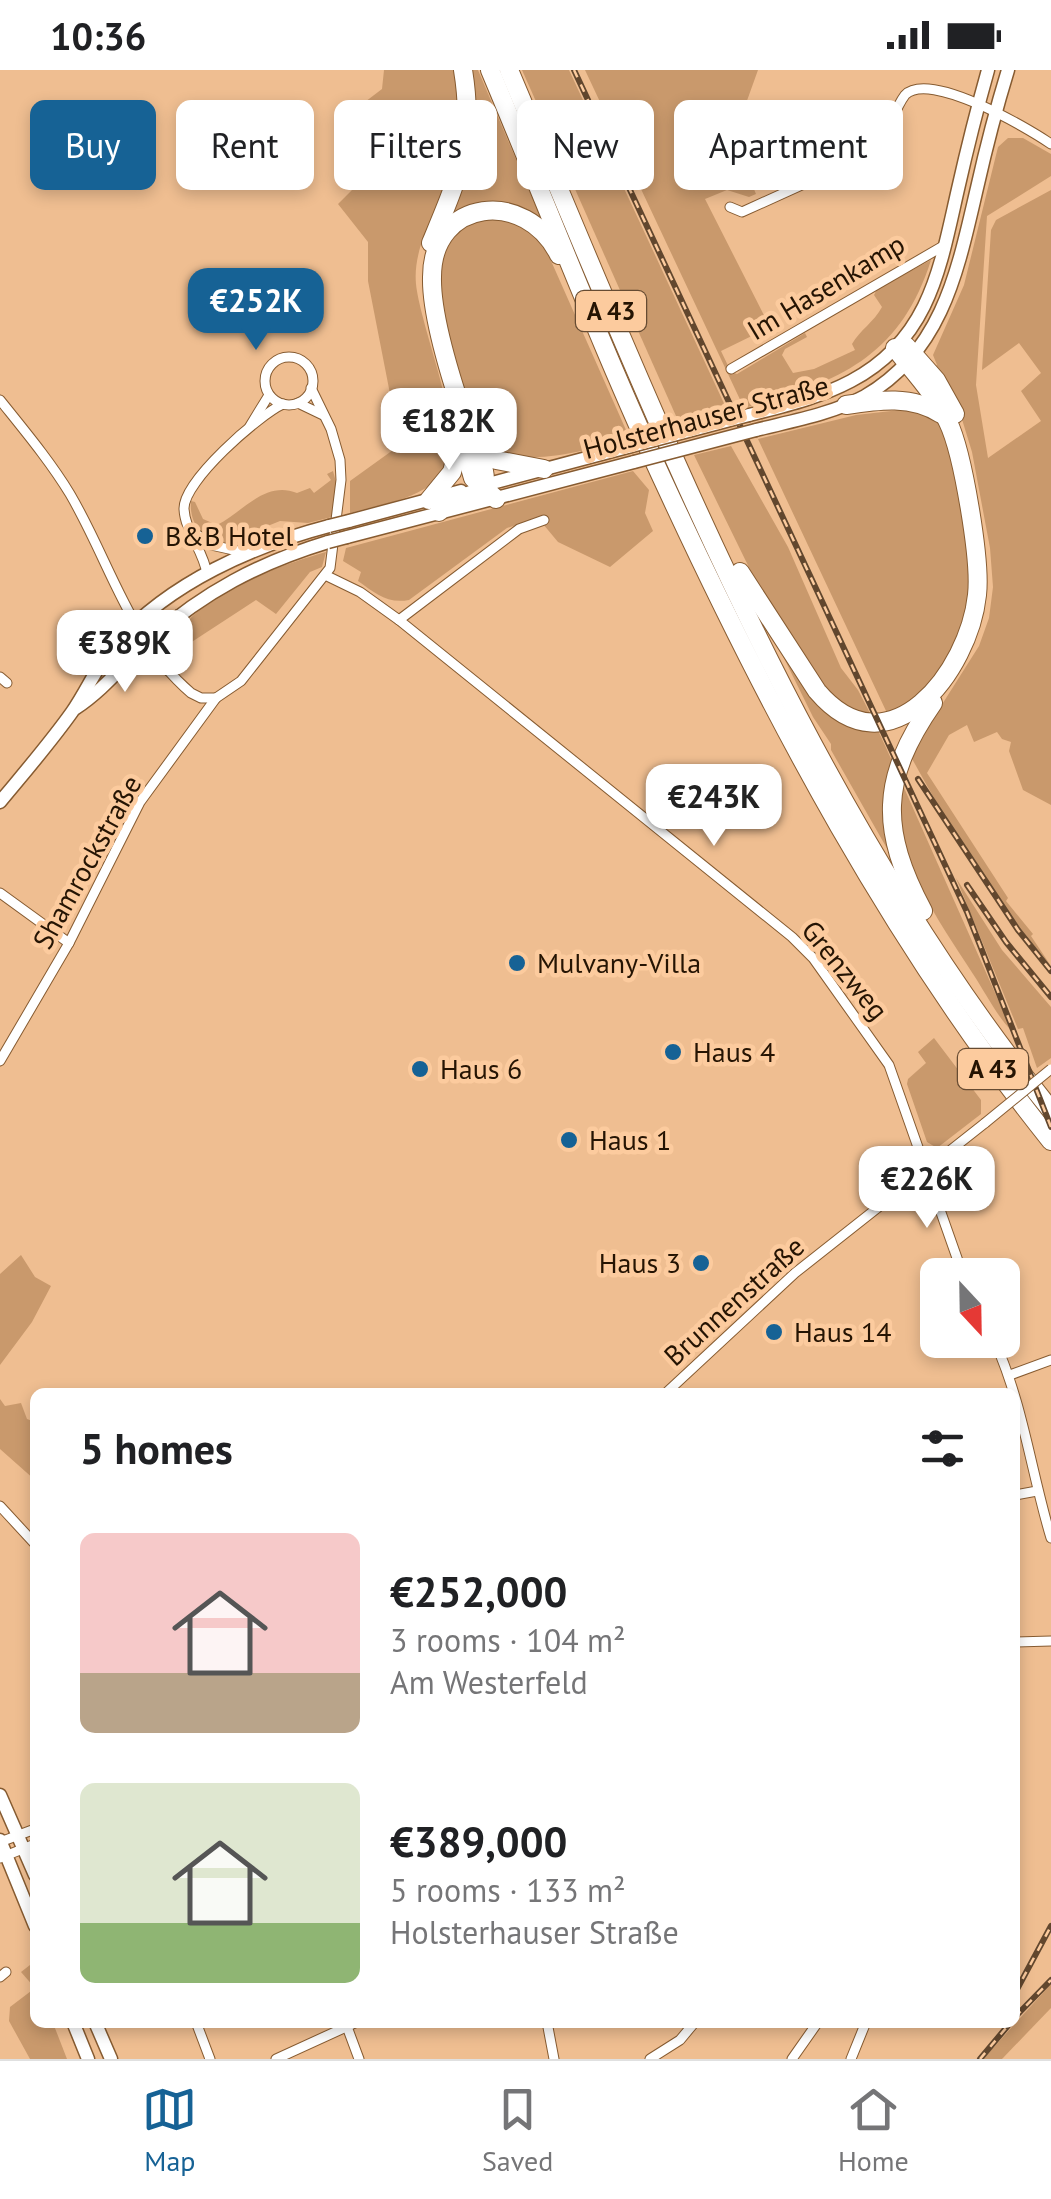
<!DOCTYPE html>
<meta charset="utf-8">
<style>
body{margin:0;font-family:"PT Sans",sans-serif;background:#f2f2f2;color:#202124;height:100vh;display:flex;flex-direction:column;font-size:38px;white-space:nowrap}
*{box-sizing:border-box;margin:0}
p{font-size:32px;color:#757577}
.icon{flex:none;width:55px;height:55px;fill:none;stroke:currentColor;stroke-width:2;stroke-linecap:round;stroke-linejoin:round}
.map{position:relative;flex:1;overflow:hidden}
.details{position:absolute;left:30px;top:1318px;width:990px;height:640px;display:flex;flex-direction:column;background:#fff;border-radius:15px;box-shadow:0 5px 15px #0003}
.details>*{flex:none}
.hud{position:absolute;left:30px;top:30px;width:992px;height:90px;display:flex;gap:20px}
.needle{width:65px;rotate:158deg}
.buttons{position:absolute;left:920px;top:1188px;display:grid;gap:20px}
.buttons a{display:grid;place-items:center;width:100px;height:100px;border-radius:15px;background:#fff;box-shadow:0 5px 15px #0003;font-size:50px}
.price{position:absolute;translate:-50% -85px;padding:0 22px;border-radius:20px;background:#fff;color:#222;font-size:32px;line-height:65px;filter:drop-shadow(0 2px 5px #0008)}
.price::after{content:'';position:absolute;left:50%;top:60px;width:30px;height:22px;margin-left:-15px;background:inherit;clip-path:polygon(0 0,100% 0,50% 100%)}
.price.current{background:#166295;color:#fff}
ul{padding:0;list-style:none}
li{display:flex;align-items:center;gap:30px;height:250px;padding:0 50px}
li span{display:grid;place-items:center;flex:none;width:280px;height:200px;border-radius:15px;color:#555}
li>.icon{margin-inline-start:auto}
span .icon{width:120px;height:120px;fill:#fffc;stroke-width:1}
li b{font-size:42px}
h2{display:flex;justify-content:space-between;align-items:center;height:120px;padding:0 50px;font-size:42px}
.chip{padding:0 35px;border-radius:15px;background:#fff;box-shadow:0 5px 15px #0003;font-size:35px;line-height:90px}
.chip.current{background:#166295;color:#fff}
.status{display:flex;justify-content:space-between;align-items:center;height:70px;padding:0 50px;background:#fff;direction:ltr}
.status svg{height:28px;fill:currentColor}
.tabs{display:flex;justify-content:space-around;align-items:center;height:140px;border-top:2px solid #e0e0e0;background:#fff;font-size:28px;color:#757577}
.tabs a{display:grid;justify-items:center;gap:5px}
.tabs .current{color:#166295}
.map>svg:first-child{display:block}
.green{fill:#c9996c}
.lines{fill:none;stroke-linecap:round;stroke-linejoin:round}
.minor-casing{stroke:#865b31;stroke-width:11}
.secondary-casing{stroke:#865b31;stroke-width:15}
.motorway-casing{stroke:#865b31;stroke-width:20}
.minor{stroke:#fff;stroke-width:9}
.secondary{stroke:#fff;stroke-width:12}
.motorway{stroke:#fff;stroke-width:18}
.rail-casing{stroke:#62472e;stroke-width:6}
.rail{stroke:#fccb9e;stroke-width:2.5;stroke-dasharray:8;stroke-linecap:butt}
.minor-bridge-casing{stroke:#865b31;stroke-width:11;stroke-linecap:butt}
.secondary-bridge-casing{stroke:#865b31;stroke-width:15;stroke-linecap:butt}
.minor-bridge{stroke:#fff;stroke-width:9}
.secondary-bridge{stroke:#fff;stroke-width:12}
.poi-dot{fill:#166295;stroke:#fccb9e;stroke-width:4}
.labels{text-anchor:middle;stroke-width:9;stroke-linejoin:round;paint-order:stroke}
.shield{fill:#fccb9e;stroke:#664b32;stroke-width:2.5}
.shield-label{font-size:25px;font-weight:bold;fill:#251403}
.street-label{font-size:28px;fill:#251403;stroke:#fccb9e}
.poi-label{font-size:28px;fill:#251403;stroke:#fccb9e;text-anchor:start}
</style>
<div class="status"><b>10:36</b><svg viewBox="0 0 49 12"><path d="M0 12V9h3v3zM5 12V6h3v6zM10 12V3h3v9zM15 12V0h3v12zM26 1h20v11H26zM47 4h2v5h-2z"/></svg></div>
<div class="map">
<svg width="1051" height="1989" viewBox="0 0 1051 1989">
<rect width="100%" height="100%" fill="#efbe91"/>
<g class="green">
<path d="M384,0h74c4,28 4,63 -3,91 -11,41 -43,80 -39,123 4,41 48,147 33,179 -17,36 -66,40 -99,50v-32l50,-36 -32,-164v-39l-30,-38 14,-14 -1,-24 10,-28v-33l21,-16z"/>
<polygon points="470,0 478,0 543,153 535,147 450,150"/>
<polygon points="522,0 569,0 728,342 680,355"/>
<path d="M585,0h173l-14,39 -7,3 2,4 -11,10 28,68 -7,3 -22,-7 -22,9 65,128 -49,24 10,21 6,2 68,-41 2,4 -22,12 -3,6 11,18 21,-4 41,-19 -3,-6c8,-14 22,-22 30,-37l-8,-12 3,-6 54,-29c-31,98 -94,123 -187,148z"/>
<path d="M1008,68h15l28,16v22l-64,40 -11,169 12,73 53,-37 -20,-30 20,-18 -22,-30 -37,27 9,-140 5,-10 55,-30v615l-28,-15 -14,-39 2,-9 -9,-3 -5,-7 -23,10 -7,-17 -18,10 -22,38 81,125 -2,3 27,33 -2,2 20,30c-55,-64 -101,-137 -141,-211l69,-109 10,-28 4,-31 -3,-39 -18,-96 -11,-36 -28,-48 4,-3 -4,-10 31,-70 34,-138z"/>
<path d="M480,147l37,3 27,25 86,194c-42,10 -125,38 -154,-5l-35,-125 -3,-41 13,-32z"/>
<path d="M900,335l41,16c13,40 33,129 30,169 -3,34 -31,96 -62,115 -6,3 -15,5 -22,8l-129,-274 98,-24 44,-5z"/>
<polygon points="731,376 788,477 841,598 858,620 871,645 841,635 812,601 761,522 694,385"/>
<path d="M333,401l3,11 -4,35 -24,6 -28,-2 -60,24c-19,-7 -31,-23 -29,-44l4,1 8,17 14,6c26,-13 48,-45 80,-32l13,-5 4,5 17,-13 -4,-6z"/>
<path d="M633,401l16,19 -4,23 8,18 -43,36 -52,-25 -20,-24 -31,10 -98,72c-22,4 -34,-7 -51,-19l3,-9 -18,-11 3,-13z"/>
<path d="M326,482l-4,15 -12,5 -34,42 -20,-14 -72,47v20c-38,-59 103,-104 142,-115z"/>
<polygon points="778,576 801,607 877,658 893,693 893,789 831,680 831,674 813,647"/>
<path d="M901,711l111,250c-14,-13 -27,-39 -39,-57 -41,-64 -79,-113 -72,-193z"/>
<polygon points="956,808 1002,880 1051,937 1051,988 1037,998 1023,958 1018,959"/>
<polygon points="934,968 981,1030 981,1044 937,1078 927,1072 907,1014 908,1009 926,993 918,982"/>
<polygon points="21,1185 35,1207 51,1216 32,1252 0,1295 0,1204"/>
<polygon points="0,1329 5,1336 21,1333 27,1349 35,1352 35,1410 0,1379"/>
<polygon points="30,1895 35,1909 35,1952 53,1953 67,1989 30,1989 9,1951 10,1937 35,1918 21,1902"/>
<polygon points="1051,1914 1051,1938 1002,1989 983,1989"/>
</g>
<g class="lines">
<g class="minor-casing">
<g id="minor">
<path d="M730,137l12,5 128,-58c21,-16 20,-39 35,-59 24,-25 121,32 146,49"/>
<circle cx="289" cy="311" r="24"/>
<polyline points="731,299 945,175"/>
<path d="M0,330c24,30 50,61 70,94 40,68 59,146 121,199l10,5h15"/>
<polyline points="298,333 323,345"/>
<polyline points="250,356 269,325"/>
<polyline points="191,460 211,475 247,483"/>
<path d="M207,504c-3,-23 -22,-42 -23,-65 -1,-28 75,-94 99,-105"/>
<polyline points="325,505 360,522 399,550 792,867 813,888 889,995 963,1205"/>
<polyline points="399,550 519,459 544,450"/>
<polyline points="0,607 7,613"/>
<polyline points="0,823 69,873"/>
<polyline points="0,991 69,873 140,732 216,628 241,611 330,498 341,410 340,390 331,359 311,318"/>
<path d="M994,1270c29,63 37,132 57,198"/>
<polyline points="1010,1305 1051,1290"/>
<polyline points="667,1322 795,1203 985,1053"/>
<polyline points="1015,1425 1037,1421"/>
<polyline points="0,1436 35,1474"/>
<polyline points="1015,1572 1051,1571"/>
<polyline points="0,1772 35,1759"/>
<polyline points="0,1788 35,1774"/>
<polyline points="0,1907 6,1902"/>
<polyline points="196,1952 210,1989"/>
<polyline points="547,1952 554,1989"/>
<polyline points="346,1954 359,1989"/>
<polyline points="276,1989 357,1952"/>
<polyline points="650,1989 680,1970 695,1952"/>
<polyline points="792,1989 818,1952"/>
<polyline points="851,1989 866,1952"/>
</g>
</g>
<g class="secondary-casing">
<g id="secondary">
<path d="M749,345c35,-9 70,-17 102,-34 79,-42 89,-113 107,-192 9,-40 19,-80 30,-119"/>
<path d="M756,360c36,-9 76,-16 109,-34 78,-45 93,-127 112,-208 9,-40 19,-79 31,-118"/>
<polyline points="481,416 628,377"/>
<polyline points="349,451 461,421"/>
<polyline points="347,467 634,392"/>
<polyline points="169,599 173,563 179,546"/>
<path d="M76,638c29,-19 49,-46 75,-69 53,-47 108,-76 177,-97"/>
<path d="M0,732c24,-29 50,-59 72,-90 16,-23 26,-49 45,-70 54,-60 136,-96 212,-116"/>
<polyline points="0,1725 35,1805"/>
<polyline points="0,1770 35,1856"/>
<polyline points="73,1952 88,1989"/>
<polyline points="95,1952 111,1989"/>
</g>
</g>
<g class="motorway-casing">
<g id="motorway">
<path d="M490,0c59,140 113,282 177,419 106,229 226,455 384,652"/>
<path d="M509,0c148,351 300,743 542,1040"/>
<path d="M431,173c27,-65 44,-101 32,-173"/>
<polyline points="906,276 936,310 955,344"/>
<path d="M846,335c33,-5 66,-10 95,9"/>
<polyline points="457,353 473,408 496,429"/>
<polyline points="475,376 496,390 544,399"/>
<polyline points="429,430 452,402 459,374"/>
<path d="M439,442l8,-8 32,-12c6,-7 7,-11 5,-21 -3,-18 -13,-34 -19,-51 -13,-38 -34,-103 -33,-143 0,-79 94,-89 127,-22"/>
<path d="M740,502l77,119c72,85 152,-20 160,-96 4,-34 -14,-142 -29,-173 -12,-27 -35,-51 -53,-74"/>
<path d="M923,841c-43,-81 -43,-132 10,-208"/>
</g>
</g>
<use href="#minor" class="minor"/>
<use href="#secondary" class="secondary"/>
<use href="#motorway" class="motorway"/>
<g class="rail-casing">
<g id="rail">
<polyline points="574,0 967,842 1051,1057"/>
<polyline points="918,709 1018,860 1051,901"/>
<polyline points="967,815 1006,872 1051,927"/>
<polyline points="1015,1923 1051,1856"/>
<polyline points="1015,1947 1051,1910"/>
<polyline points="980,1989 1011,1952"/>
</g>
</g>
<use href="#rail" class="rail"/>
<g class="minor-bridge-casing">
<polyline id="minor-bridge" points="985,1053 1051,999"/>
</g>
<g class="secondary-bridge-casing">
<g id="secondary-bridge">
<polyline points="628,377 749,345"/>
<polyline points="634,392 756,360"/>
<polyline points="329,456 349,451"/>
<polyline points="328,472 347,467"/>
</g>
</g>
<use href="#minor-bridge" class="minor-bridge"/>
<use href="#secondary-bridge" class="secondary-bridge"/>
</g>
<g class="poi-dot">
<circle cx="145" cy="466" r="10"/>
<circle cx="517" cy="893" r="10"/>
<circle cx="673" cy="982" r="10"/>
<circle cx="420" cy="999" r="10"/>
<circle cx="569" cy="1070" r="10"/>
<circle cx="701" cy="1193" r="10"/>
<circle cx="774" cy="1262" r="10"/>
</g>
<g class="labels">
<g class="shield">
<rect x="576" y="221" width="70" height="40" rx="8"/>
<rect x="958" y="979" width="70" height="40" rx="8"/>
</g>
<g class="shield-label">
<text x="611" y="250">A 43</text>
<text x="993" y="1008">A 43</text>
</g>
<g class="street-label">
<text transform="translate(826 217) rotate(-31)" y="10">Im Hasenkamp</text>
<text transform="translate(706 347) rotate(-15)" y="10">Holsterhauser Straße</text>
<text transform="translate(87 792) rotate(-61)" y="10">Shamrockstraße</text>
<text transform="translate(845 900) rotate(51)" y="10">Grenzweg</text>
<text transform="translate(734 1231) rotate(-42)" y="10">Brunnenstraße</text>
</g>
<g class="poi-label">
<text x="165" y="476">B&amp;B Hotel</text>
<text x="537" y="903">Mulvany-Villa</text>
<text x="693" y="992">Haus 4</text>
<text x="440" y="1009">Haus 6</text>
<text x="589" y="1080">Haus 1</text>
<text x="681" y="1203" text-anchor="end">Haus 3</text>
<text x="794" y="1272">Haus 14</text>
</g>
</g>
</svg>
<div class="buttons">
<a><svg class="needle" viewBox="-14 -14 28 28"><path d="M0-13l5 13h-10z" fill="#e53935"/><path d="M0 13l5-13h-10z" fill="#757577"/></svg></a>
</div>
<b class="price current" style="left:256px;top:283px">€252K</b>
<b class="price" style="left:449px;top:403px">€182K</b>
<b class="price" style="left:125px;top:625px">€389K</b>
<b class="price" style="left:714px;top:779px">€243K</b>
<b class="price" style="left:927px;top:1161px">€226K</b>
<div class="hud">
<a class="chip current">Buy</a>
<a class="chip">Rent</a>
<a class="chip">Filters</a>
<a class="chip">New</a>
<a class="chip">Apartment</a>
</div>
<section class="details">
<h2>5 homes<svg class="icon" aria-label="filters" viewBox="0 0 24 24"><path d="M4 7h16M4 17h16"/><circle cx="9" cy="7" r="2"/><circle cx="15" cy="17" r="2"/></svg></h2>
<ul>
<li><span style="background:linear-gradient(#f6c9c9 70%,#b9a48a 0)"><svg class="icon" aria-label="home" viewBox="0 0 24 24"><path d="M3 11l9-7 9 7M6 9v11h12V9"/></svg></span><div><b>€252,000</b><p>3 rooms · 104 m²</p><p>Am Westerfeld</p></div></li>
<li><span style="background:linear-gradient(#dfe7d0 70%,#8fb573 0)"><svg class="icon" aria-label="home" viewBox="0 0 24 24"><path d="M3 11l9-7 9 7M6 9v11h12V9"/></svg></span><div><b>€389,000</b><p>5 rooms · 133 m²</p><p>Holsterhauser Straße</p></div></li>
</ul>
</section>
</div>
<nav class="tabs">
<a class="current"><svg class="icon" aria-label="map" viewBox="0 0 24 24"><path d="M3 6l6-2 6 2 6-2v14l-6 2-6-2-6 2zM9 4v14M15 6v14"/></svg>Map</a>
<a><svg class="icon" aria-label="saved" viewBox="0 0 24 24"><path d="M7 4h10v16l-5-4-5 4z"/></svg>Saved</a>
<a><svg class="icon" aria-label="home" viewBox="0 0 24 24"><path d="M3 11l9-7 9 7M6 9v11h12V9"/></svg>Home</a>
</nav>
